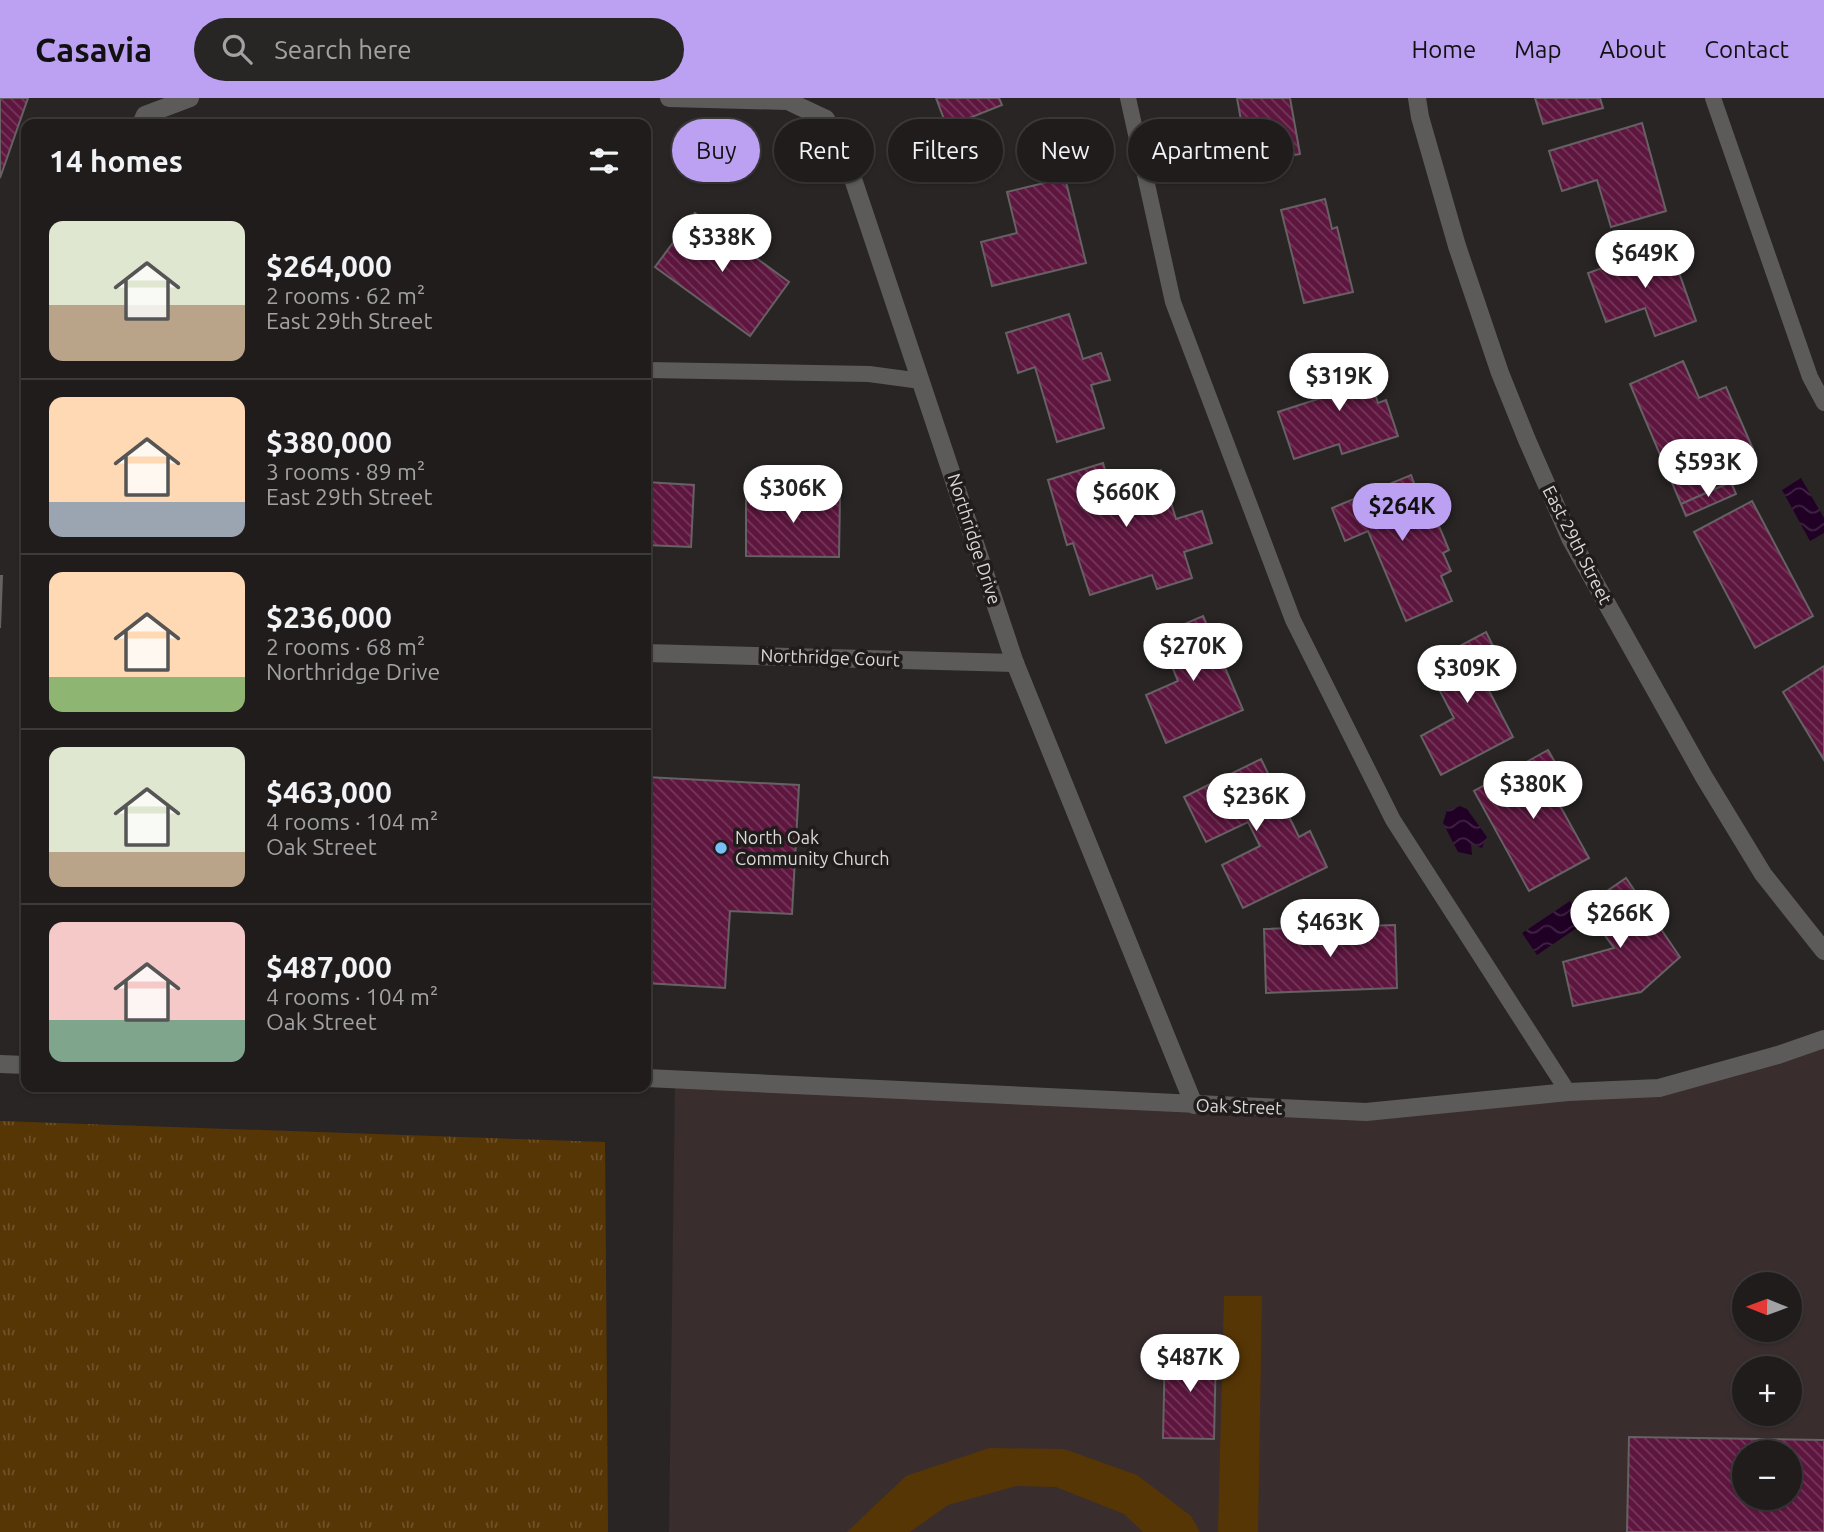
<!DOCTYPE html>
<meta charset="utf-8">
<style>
body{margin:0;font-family:Ubuntu,sans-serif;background:#282525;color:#f1f3f6;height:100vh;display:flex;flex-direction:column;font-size:26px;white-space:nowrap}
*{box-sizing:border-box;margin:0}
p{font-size:23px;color:#a2a1a3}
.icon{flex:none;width:38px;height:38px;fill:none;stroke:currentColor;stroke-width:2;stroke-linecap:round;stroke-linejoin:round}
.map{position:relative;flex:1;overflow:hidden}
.drawer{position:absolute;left:21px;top:21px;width:630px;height:973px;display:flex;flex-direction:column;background:#201c1c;border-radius:14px;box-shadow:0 2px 5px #0004,0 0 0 2px #3d3a3b}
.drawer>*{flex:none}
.guide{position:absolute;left:672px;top:21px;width:665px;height:63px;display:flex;gap:14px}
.needle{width:46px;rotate:271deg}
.tools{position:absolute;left:1732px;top:1174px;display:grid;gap:14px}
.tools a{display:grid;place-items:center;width:70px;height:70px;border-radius:50%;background:#201c1c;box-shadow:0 2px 5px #0004,0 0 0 2px #3d3a3b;font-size:35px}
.price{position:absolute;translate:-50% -60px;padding:0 16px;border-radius:24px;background:#fff;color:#222;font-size:23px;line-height:46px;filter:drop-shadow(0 2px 4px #0008)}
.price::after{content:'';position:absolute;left:50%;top:42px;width:21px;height:16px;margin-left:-10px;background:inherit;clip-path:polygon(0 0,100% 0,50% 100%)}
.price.selected{background:#bca0f2;color:#111}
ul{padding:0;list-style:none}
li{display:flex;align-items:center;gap:21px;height:175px;padding:0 28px}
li+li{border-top:2px solid #3d3a3b}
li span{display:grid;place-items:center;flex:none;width:196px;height:140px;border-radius:14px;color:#555}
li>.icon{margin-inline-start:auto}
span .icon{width:84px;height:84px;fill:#fffc;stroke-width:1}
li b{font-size:30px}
h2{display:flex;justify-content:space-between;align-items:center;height:84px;padding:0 28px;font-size:30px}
.pill{padding:0 24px;border-radius:32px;background:#201c1c;box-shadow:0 2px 5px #0004,0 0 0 2px #3d3a3b;font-size:24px;line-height:63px}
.pill.selected{background:#bca0f2;color:#111}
header{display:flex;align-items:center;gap:42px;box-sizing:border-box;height:98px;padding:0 35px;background:#bca0f2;color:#111}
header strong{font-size:33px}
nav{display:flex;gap:38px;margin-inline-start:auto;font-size:24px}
.search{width:490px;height:63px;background:#282525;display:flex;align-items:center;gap:18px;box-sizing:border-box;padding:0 24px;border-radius:38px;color:#a2a1a3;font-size:26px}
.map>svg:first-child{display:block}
.built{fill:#392d2e;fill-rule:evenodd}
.grass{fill:url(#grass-tufts)}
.pitch{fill:#573605}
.water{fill:url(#water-waves)}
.building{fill:url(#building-back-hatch);stroke:#666163;stroke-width:2;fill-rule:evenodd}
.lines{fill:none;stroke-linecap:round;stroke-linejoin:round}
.lane{stroke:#5d5b5a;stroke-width:16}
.street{stroke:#5d5b5a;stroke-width:18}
.poi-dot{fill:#79bff8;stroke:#201c1c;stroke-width:2.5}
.labels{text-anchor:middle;stroke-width:7;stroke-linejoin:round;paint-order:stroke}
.street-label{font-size:18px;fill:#dcd8d8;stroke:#201c1c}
.poi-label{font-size:18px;fill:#dcd8d8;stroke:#201c1c;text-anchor:start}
</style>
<header>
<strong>Casavia</strong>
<div class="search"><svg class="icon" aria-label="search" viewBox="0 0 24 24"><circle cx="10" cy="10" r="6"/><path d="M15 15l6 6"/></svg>Search here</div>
<nav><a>Home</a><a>Map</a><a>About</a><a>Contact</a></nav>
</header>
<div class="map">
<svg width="1824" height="1434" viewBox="0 0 1824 1434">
<defs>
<pattern id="grass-tufts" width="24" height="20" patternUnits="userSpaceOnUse" patternTransform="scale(1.75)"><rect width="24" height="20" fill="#573605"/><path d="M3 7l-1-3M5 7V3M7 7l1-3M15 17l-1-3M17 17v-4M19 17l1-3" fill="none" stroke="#6f5229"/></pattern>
<pattern id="water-waves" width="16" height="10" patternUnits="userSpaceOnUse" patternTransform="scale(1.75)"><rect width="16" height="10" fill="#210026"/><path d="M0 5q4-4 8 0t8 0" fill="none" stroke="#412445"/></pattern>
<pattern id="building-back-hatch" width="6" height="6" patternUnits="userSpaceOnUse" patternTransform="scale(1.75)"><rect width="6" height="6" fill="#5e163f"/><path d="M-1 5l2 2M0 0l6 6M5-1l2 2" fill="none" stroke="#74375a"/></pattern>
</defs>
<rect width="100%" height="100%" fill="#2a2525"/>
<path class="built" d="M1824,941v493h-1155l6,-452 691,32 293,-24zM1745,1186h45v46h-45zM1745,1270h45v46h-45zM1745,1354h45v46h-45z"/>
<polygon class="grass" points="0,1023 605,1044 608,1434 0,1434"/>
<g class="pitch">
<polygon points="1224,1198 1262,1198 1258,1434 1218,1434"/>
<polygon points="989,1350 1064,1351 1137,1377 1191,1418 1200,1434 1143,1434 1124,1416 1056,1389 1016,1388 948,1407 910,1434 847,1434 906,1378"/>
</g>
<g class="water">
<polygon points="1801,380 1824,420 1824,435 1810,443 1782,392"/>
<polygon points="1460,708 1467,711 1487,739 1482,750 1471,746 1472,757 1458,754 1443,725 1447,712"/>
<polygon points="1570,803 1584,825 1537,857 1522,835"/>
</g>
<g class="building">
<polygon points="0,0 28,0 0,80"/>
<polygon points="936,0 999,0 1002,7 947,29"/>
<polygon points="1237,0 1290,0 1300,56 1227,70 1219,26 1241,22"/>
<polygon points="1535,0 1600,0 1603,10 1543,26"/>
<polygon points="1642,25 1666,113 1611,129 1597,82 1562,93 1549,53"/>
<polygon points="1065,80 1086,165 992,188 981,144 1017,135 1007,94"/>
<polygon points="1325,101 1332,131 1337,129 1353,194 1304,205 1281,112"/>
<polygon points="695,115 789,184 750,238 655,169"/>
<polygon points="1669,146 1696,223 1655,238 1645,210 1606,224 1588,175"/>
<polygon points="1069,216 1083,261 1101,255 1110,282 1091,287 1104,330 1057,344 1035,269 1018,275 1006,235"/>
<polygon points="1362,257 1378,305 1386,302 1398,338 1342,356 1339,346 1294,361 1278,314 1324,299 1316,272"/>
<polygon points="1683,263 1699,300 1726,289 1753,351 1722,364 1731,384 1681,406 1630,286"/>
<polygon points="1103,365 1110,389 1161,372 1176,421 1202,413 1212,445 1184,454 1192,480 1157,491 1152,477 1090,497 1073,445 1067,447 1048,382"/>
<polygon points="1411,377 1425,414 1432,411 1449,452 1443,455 1451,473 1441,478 1452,503 1406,523 1368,433 1345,443 1332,410"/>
<polygon points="646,384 694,387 691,449 646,447"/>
<polygon points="1731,384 1736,396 1686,418 1681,406"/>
<polygon points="746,396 840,397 839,459 746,458"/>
<polygon points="1752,403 1813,518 1755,550 1694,434"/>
<polygon points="0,478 2,478 0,530"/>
<polygon points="1203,518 1243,612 1166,645 1146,597 1178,583 1159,537"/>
<polygon points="1486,534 1506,574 1485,585 1513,639 1441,677 1421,638 1454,620 1426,566"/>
<polygon points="1824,568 1824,662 1783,594"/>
<polygon points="1548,652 1564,680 1549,688 1589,760 1529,793 1474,693"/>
<polygon points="1261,661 1299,739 1310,733 1327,769 1243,810 1222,767 1260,748 1248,724 1206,744 1184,699"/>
<polygon points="646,679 799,687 792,816 730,813 725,890 646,885"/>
<polygon points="1626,780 1680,859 1641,894 1573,908 1563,864 1614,850 1584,809"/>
<polygon points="1395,827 1397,890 1266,895 1264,831"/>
<polygon points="1165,1251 1216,1252 1214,1341 1163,1340"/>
<path d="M1629,1339l195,3v92h-197zM1745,1354h45v46h-45z"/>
</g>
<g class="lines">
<g class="lane">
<polyline points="1128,0 1173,204 1293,522 1393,722 1568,994"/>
<polyline points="1713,0 1810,279 1824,305"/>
<polyline points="646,272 869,276 921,283"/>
</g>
<g class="street">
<polyline points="669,0 788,3 826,21 846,60 1015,565 1194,1007"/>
<polyline points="1417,0 1420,19 1457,148 1500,275 1527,342 1570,440 1704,679 1763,776 1824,853"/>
<polyline points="141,26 145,17 190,0"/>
<polyline points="646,555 1015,565"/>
<polyline points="0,966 26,967"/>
<polyline points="646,980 1366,1014 1568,994 1659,990 1778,957 1824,941"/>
</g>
</g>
<circle class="poi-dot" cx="721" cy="750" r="7"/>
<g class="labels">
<g class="street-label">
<text transform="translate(974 441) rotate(72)" y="6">Northridge Drive</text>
<text transform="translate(1577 447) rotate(63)" y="6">East 29th Street</text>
<text transform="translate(830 560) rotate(2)" y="6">Northridge Court</text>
<text transform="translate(1239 1009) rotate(2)" y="6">Oak Street</text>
</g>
<g class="poi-label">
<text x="735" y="746">North Oak<tspan x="735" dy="21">Community Church</tspan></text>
</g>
</g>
</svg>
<div class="tools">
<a><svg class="needle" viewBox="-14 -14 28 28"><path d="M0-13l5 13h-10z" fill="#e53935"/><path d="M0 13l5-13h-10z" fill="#a2a1a3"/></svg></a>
<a>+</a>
<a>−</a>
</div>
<b class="price" style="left:722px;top:176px">$338K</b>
<b class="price" style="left:1645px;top:192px">$649K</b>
<b class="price" style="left:1339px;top:315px">$319K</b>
<b class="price" style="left:1708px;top:401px">$593K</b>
<b class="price" style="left:793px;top:427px">$306K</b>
<b class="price" style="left:1126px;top:431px">$660K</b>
<b class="price selected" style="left:1402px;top:445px">$264K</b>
<b class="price" style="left:1193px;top:585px">$270K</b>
<b class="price" style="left:1467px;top:607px">$309K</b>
<b class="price" style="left:1533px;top:723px">$380K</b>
<b class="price" style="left:1256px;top:735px">$236K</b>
<b class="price" style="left:1620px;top:852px">$266K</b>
<b class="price" style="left:1330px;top:861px">$463K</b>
<b class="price" style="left:1190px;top:1296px">$487K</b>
<div class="guide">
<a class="pill selected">Buy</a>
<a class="pill">Rent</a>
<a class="pill">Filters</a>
<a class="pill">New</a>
<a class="pill">Apartment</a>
</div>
<section class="drawer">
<h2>14 homes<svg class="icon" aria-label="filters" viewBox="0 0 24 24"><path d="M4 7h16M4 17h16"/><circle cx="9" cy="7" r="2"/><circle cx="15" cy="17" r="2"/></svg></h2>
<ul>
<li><span style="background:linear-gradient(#dfe7d0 60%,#b9a48a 0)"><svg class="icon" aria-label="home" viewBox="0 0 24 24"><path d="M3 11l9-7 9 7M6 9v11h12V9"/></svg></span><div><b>$264,000</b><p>2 rooms · 62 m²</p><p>East 29th Street</p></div></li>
<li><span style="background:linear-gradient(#ffd9b3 75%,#9aa5b1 0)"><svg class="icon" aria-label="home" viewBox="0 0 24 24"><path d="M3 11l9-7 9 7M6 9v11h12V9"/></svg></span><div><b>$380,000</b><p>3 rooms · 89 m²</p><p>East 29th Street</p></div></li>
<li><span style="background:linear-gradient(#ffd9b3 75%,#8fb573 0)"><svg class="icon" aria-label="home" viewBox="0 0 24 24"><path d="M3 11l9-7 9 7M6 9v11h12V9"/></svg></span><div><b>$236,000</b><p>2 rooms · 68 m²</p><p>Northridge Drive</p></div></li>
<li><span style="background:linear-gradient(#dfe7d0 75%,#b9a48a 0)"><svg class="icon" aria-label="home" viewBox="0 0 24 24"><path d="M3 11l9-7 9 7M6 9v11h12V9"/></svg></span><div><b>$463,000</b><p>4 rooms · 104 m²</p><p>Oak Street</p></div></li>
<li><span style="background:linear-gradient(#f6c9c9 70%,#7fa58c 0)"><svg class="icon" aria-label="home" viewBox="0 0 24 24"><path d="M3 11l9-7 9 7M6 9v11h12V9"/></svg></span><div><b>$487,000</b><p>4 rooms · 104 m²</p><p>Oak Street</p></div></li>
</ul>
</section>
</div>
